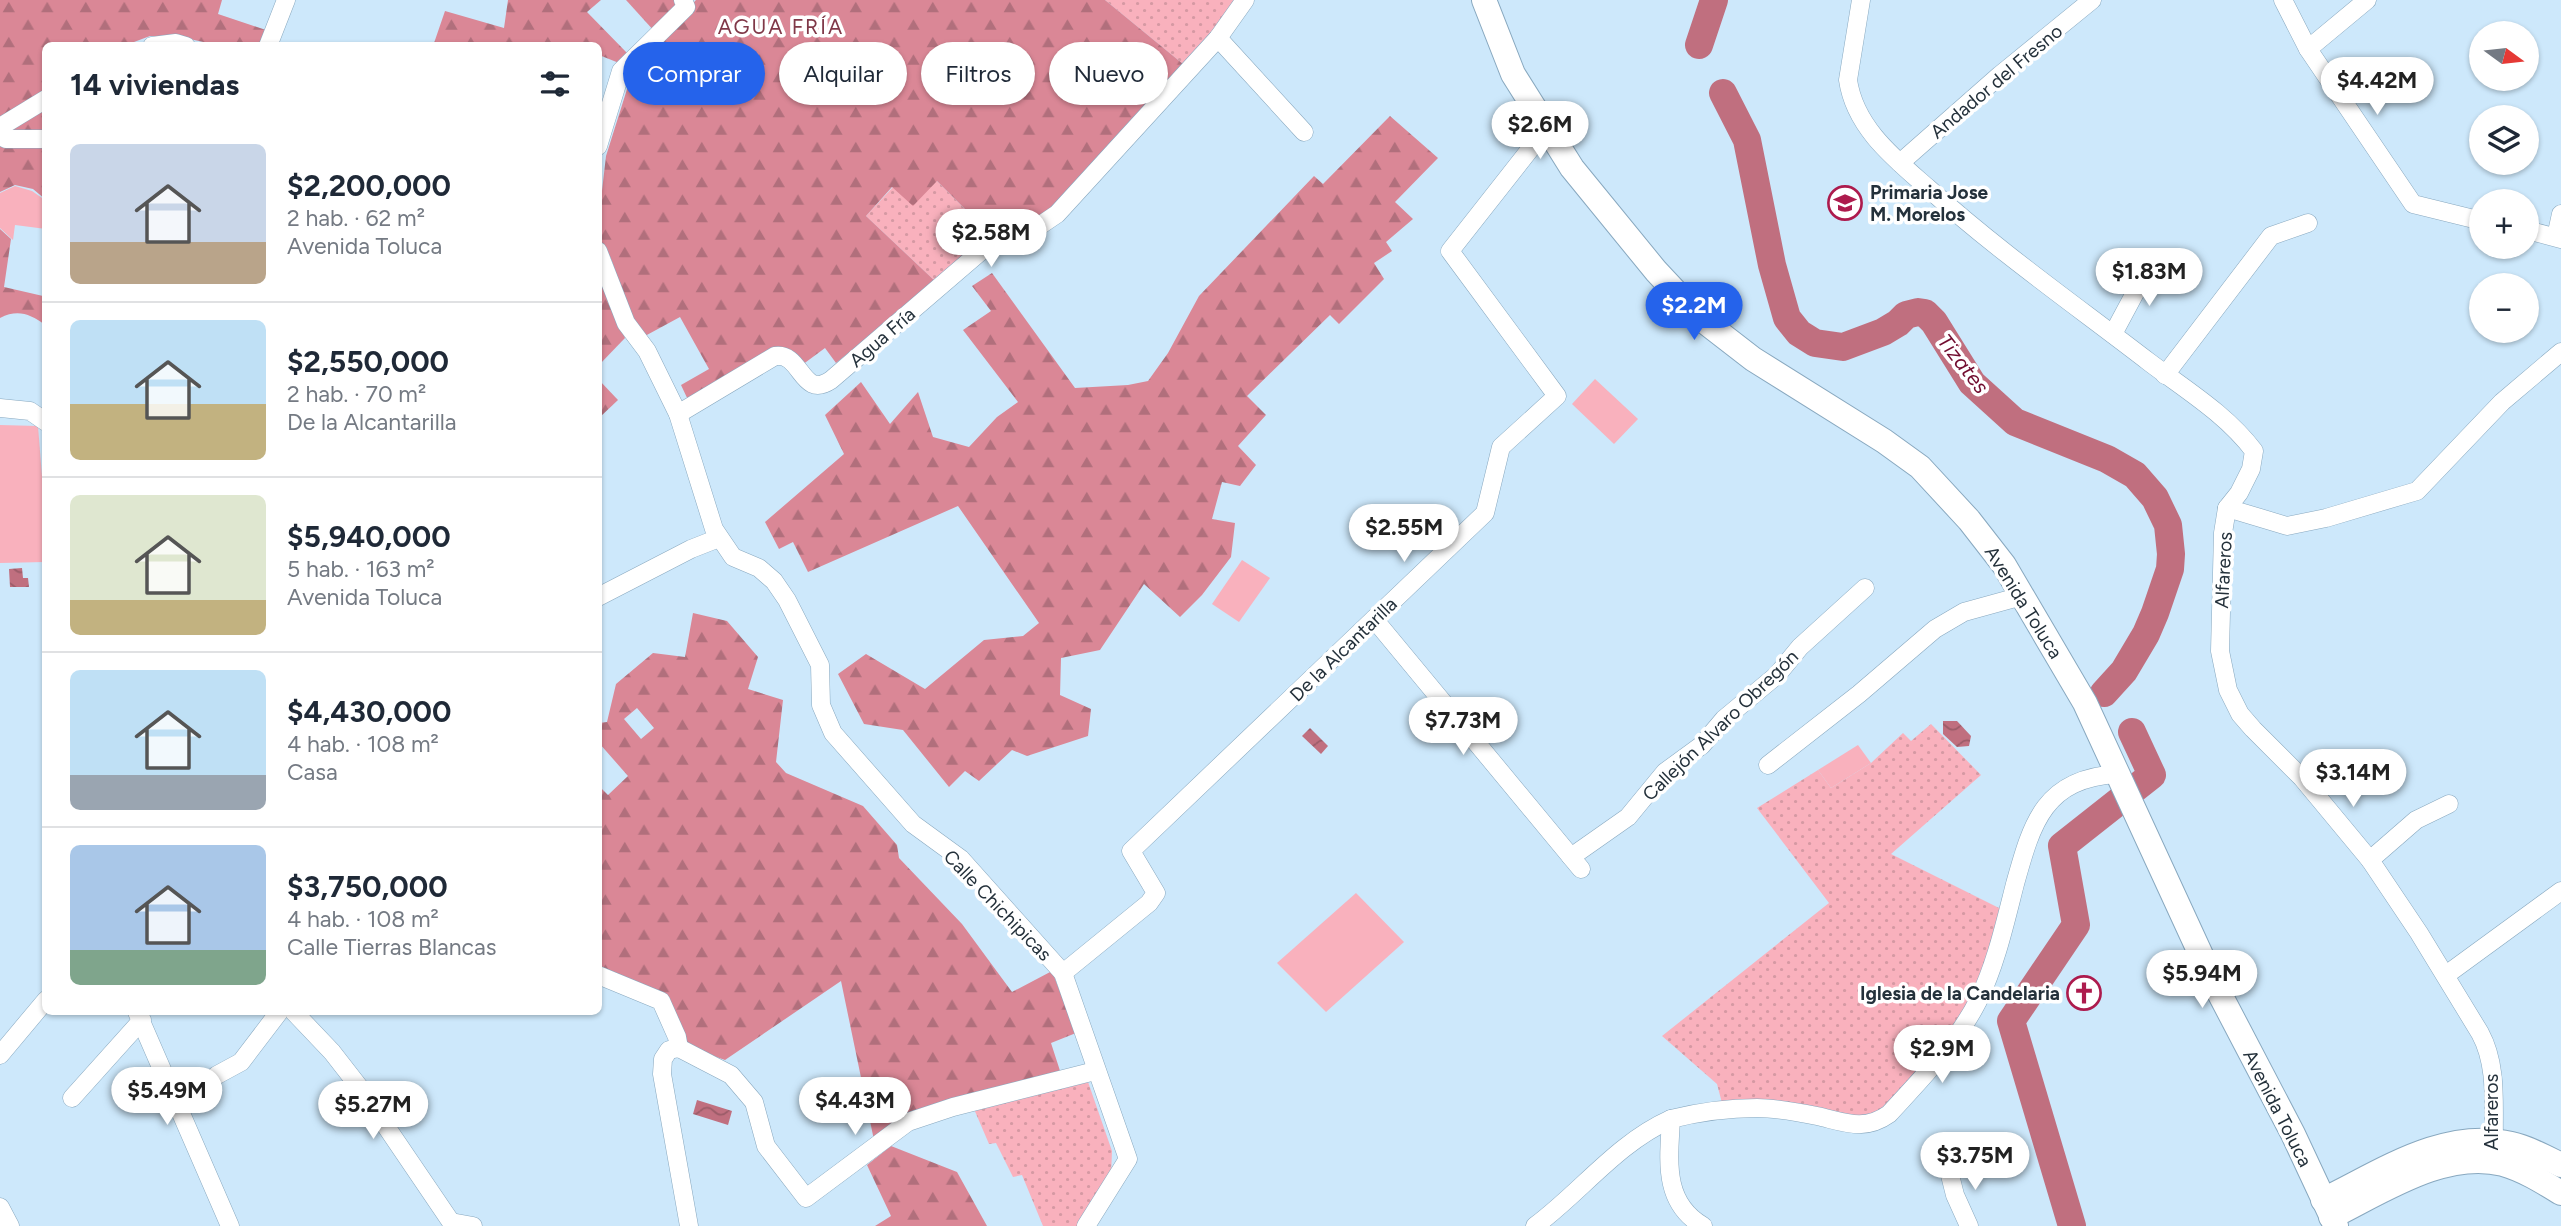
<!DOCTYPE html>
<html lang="es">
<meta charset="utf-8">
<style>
body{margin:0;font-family:Figtree,sans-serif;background:#f2f2f3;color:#1f2937;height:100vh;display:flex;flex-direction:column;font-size:26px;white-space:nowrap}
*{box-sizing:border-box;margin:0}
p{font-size:23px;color:#747a83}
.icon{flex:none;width:38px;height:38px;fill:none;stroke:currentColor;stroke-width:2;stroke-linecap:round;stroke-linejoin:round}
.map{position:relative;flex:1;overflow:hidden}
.details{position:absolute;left:42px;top:42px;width:560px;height:973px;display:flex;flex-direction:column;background:#fff;border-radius:10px;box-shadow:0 2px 5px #0004}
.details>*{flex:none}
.hud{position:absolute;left:623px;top:42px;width:665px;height:63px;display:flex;gap:14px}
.needle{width:46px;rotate:105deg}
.fabs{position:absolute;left:2469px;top:21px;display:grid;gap:14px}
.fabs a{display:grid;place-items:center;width:70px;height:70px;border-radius:50%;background:#fff;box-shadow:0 2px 5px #0004;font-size:35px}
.price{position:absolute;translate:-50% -60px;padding:0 16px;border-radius:24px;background:#fff;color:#222;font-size:23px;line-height:46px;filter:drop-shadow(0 2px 4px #0008)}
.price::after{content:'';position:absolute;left:50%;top:42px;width:21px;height:16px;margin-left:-10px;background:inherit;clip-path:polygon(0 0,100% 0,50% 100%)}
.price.selected{background:#2563eb;color:#fff}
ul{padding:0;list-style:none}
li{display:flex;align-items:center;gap:21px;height:175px;padding:0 28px}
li+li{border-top:2px solid #e0e1e3}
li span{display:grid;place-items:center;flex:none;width:196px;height:140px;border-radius:10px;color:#555}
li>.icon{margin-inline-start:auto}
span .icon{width:84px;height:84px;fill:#fffc;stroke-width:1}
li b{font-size:30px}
h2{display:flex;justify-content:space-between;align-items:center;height:84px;padding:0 28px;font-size:30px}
.chip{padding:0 24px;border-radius:32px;background:#fff;box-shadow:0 2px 5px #0004;font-size:24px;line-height:63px}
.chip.selected{background:#2563eb;color:#fff}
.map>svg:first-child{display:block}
.grass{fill:url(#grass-dots)}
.forest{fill:url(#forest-firs);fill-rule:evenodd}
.garden{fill:#f9b1bd}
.water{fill:url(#water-waves)}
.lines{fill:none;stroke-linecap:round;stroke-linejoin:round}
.river{stroke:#c06f7f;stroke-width:28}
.street-casing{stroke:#88a8bf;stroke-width:19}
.secondary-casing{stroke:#88a8bf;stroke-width:26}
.street{stroke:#fff;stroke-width:18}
.secondary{stroke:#fff;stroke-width:24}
.labels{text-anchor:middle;stroke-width:7;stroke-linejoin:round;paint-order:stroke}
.street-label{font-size:19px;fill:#24313b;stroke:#fff}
.poi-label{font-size:19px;font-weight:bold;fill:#24313b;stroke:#fff;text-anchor:start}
.neighbourhood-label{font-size:21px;letter-spacing:2px;fill:#803848;stroke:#fff}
.water-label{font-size:21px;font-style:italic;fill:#710c2f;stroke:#fff}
</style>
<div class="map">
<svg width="2561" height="1226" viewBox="0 0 2561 1226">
<defs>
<pattern id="grass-dots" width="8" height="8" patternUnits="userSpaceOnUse" patternTransform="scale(1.75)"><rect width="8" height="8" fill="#f9b1bd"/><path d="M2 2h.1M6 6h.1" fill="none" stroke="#d599a3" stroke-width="1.8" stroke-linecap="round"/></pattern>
<pattern id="forest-firs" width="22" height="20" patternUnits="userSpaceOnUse" patternTransform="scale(1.75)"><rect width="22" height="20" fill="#da8796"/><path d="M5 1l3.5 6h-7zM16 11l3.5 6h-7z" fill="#b16f7c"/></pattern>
<pattern id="water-waves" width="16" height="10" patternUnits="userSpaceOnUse" patternTransform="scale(1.75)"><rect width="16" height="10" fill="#c06f7f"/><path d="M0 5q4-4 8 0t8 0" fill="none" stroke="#9c5c69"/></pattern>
</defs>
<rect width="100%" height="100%" fill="#cde8fb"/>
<g class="grass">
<polygon points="1105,0 1235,0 1211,33 1183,64"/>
<polygon points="937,181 991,235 936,282 866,216 893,187"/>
<polygon points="1931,724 1981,775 1891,854 2003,910 1997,933 1965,1013 1886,1109 1871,1118 1722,1103 1717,1084 1662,1036 1829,903 1757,808 1818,770 1831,788 1871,763 1903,733 1911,741"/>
<polygon points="1087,1079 1112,1151 1111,1176 1077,1226 1043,1226 1022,1175 1013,1177 996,1143 989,1144 974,1109"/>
</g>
<g class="forest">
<polygon points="0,0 222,0 218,14 269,31 264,45 217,45 176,36 150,36 126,45 46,46 45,95 0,122"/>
<polygon points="508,0 601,0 587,12 627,53 619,63 599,55 598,46 433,46 445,11 504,28"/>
<polygon points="626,0 680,0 655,32"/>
<path d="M696,0h409l78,64 -131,144 -24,16 -37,11 -54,-54 -24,25 -21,-19 -26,29 70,66 -100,81 -11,-15 -23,17 -5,-9 -108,46 -8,-17 28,-16 -29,-52 -35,19c-11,-14 -18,-28 -24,-45 -7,-20 -7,-35 -22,-50v-24l7,-61 28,-89z"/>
<polygon points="45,108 45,199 33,189 15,185 0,192 0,133"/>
<polygon points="1390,116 1438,158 1395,202 1413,219 1386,242 1392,251 1374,263 1384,279 1339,324 1330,315 1247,396 1266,415 1238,446 1256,465 1240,486 1222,482 1212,519 1235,523 1231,557 1202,595 1180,617 1144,584 1100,650 1061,658 1060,695 1091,709 1088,736 1027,756 1012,750 979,781 965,771 949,787 903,730 864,724 838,674 866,654 925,689 984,640 1023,636 1039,623 958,506 808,572 793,542 779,549 765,522 844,454 825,415 861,382 890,424 918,392 933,437 969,447 997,417 1018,402 963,330 991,311 972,286 992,273 1075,388 1128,385 1148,381 1168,353 1199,296 1314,176 1323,184"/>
<path d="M0,229l11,10 -7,48 39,9 2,-10v39c-15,-11 -27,-16 -45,-7z"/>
<polygon points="598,274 625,338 599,365 598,365"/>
<polygon points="599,380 618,400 599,418 598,418"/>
<path d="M693,613l34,8 31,36 -10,32 35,11 -7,62 10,11 77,33 34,39 2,13 63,66 50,68 40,-21 24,62 -25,10 11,34 -110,28 -77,40 -34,-164 -116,79 -43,-15 -19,-45 -64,-31 -1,-184 10,10 20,-19 -29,-33v-20l8,-1 9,-38 37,-31 32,4zM637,708l17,20 -13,11 -17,-20z"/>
<polygon points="891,1146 957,1172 987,1226 875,1226 891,1216 867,1165"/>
</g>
<g class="garden">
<polygon points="15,186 32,191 45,200 46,229 15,225 13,240 0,228 0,193"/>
<polygon points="1595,379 1638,419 1614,444 1572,404"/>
<polygon points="0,425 38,426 45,514 45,562 0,563"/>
<polygon points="1242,560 1270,578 1239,622 1212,604"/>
<polygon points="1858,745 1871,763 1831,788 1818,770"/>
<polygon points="1356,893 1404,942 1326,1012 1277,963"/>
</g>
<g class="water">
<polygon points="22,568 23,578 28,578 29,587 10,587 9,569"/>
<polygon points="1943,721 1957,721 1971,736 1969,746 1957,747 1943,734"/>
<polygon points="1310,728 1328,746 1321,754 1302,736"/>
<polygon points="697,1100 732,1111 728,1125 693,1114"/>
</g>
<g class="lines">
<g class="river">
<polyline points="1699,45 1714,0"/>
<polyline points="1723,93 1747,140 1772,265 1787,318 1799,333 1815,343 1843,347 1883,332 1898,323 1906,315 1918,312 1925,313 1934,322 1972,383 2015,422 2107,459 2135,475 2155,498 2168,525 2171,554 2170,569 2155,613 2146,634 2124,671 2104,693"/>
<polyline points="2072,1226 2011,1021 2076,925 2062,846 2152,775 2132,732"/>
</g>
<g class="street-casing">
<g id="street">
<path d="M1861,0l-13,80c7,48 47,79 80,108 70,63 147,117 221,174 37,28 77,52 105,89l-3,18 -12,24 -12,15 -4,25 -3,118 8,39 12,24 13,15 49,49 68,82 49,73 61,100c18,33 13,72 14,108l-1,11"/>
<polyline points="2283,0 2308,49 2413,204 2482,221"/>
<polyline points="1218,38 1304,132"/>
<polyline points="152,46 176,43 186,46"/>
<polyline points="268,46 286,0"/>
<polyline points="2308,49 2367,0"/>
<polyline points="0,127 46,99"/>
<polyline points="0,136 6,139 46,139"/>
<polyline points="598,146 621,71 686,7 683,0"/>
<polyline points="1900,163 2000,75 2092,0"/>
<polyline points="2527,230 2561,239"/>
<polyline points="2556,237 2561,214"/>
<polyline points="598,251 626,323 647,351 678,414 714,529 733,557 759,568 774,581 787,600 820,665 821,705 833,733 913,824 961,859 1063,973 1128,1159 1086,1226"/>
<polyline points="2113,334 2151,263"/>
<polyline points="2165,375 2271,236 2308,223"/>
<polyline points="0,408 30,411 46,422"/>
<path d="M678,414l97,-58c27,-4 26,44 56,24l156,-134 45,-15 25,-17 161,-176 27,-38"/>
<polyline points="2227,508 2287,526 2326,518 2417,491 2502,402 2561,352"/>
<polyline points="598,597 691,549 719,538"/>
<polyline points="1374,619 1581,869"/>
<polyline points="1768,765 1859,694 1935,629 1964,612 2022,596"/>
<polyline points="1571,857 1628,817 1665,772 1702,745 1724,719 1777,675 1800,647 1865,588"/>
<polyline points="2370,860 2416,820 2449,804"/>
<polyline points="1063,973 1149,903 1156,893 1131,851 1485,513 1501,447 1557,396 1450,251 1546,129"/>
<polyline points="598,975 661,1001 677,1037 679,1048"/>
<polyline points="2446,975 2561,891"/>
<polyline points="137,1012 230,1226"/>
<polyline points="294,1012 332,1052 360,1088 451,1222 473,1226"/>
<polyline points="679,1048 731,1075 754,1102 766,1146 806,1198 908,1122 953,1107 1095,1071"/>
<polyline points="679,1048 669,1050 663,1059 662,1074 689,1226"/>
<polyline points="0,1055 46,1000"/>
<polyline points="72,1098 142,1020"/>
<polyline points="178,1103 193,1094 217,1075 241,1062 279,1012"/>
<polyline points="1949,1171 1955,1195 1969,1226"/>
<polyline points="0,1207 10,1226"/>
<path d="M1535,1226c46,-34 82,-83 136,-107"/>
<path d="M1703,1226c-41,-24 -34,-67 -32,-107 28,-7 57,-11 86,-11 20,0 40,4 60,8 27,6 47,16 72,-2 32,-35 67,-70 89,-113 18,-37 27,-78 37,-117 17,-61 29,-106 103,-110"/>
</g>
</g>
<g class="secondary-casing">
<g id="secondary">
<polyline points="1484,0 1513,74 1572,168 1656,271 1700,318 1753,359 1884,441 1920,467 1969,520 2004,565 2085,703 2213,981 2293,1134 2336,1226"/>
<path d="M2323,1200c58,-28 121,-72 188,-56 18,4 34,13 50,21"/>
<path d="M2331,1217c51,-25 114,-68 172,-53 21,6 40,18 58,29"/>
</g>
</g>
<use href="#street" class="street"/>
<use href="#secondary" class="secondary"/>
</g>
<defs>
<g id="school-ring" transform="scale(1.75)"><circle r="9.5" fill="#fff" stroke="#ad1b4d" stroke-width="1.5"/><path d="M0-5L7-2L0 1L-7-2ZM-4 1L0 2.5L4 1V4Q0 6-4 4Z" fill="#ad1b4d"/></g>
<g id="church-ring" transform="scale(1.75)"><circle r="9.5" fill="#fff" stroke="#ad1b4d" stroke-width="1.5"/><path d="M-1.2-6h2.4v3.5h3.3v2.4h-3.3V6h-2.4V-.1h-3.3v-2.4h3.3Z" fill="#ad1b4d"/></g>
</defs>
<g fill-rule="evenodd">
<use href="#school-ring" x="1845" y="203"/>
<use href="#church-ring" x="2084" y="993"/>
</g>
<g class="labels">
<g class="street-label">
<text transform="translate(1996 81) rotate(-40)" y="7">Andador del Fresno</text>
<text transform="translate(882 337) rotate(-41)" y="7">Agua Fría</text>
<text transform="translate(2223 570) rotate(-87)" y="7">Alfareros</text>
<text transform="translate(2024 602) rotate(58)" y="7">Avenida Toluca</text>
<text transform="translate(1343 649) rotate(-44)" y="7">De la Alcantarilla</text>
<text transform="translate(1720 725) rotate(-44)" y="7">Callejón Alvaro Obregón</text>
<text transform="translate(998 905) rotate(46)" y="7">Calle Chichipicas</text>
<text transform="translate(2278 1108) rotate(63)" y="7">Avenida Toluca</text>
<text transform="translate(2491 1112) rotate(-90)" y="7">Alfareros</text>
</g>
<g class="poi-label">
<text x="1870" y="199">Primaria Jose<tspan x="1870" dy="22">M. Morelos</tspan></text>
<text x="2060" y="1000" text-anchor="end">Iglesia de la Candelaria</text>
</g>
<g class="neighbourhood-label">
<text x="781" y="34">AGUA FRÍA</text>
</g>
<g class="water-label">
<text transform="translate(1963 364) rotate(52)" y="7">Tizates</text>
</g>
</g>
</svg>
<div class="fabs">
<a><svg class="needle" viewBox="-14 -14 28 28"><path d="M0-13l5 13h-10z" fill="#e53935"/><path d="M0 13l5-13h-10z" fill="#747a83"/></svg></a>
<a><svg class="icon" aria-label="layers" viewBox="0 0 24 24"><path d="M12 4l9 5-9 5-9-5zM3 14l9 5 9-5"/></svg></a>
<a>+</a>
<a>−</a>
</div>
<b class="price" style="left:2377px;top:117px">$4.42M</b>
<b class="price" style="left:1540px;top:161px">$2.6M</b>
<b class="price" style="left:991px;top:269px">$2.58M</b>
<b class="price" style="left:2149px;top:308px">$1.83M</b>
<b class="price selected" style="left:1694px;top:342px">$2.2M</b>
<b class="price" style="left:1404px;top:564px">$2.55M</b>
<b class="price" style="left:1463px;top:757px">$7.73M</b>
<b class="price" style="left:2353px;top:809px">$3.14M</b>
<b class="price" style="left:2202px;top:1010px">$5.94M</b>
<b class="price" style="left:1942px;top:1085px">$2.9M</b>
<b class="price" style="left:167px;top:1127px">$5.49M</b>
<b class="price" style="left:855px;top:1137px">$4.43M</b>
<b class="price" style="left:373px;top:1141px">$5.27M</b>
<b class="price" style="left:1975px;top:1192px">$3.75M</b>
<div class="hud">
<a class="chip selected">Comprar</a>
<a class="chip">Alquilar</a>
<a class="chip">Filtros</a>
<a class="chip">Nuevo</a>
</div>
<section class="details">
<h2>14 viviendas<svg class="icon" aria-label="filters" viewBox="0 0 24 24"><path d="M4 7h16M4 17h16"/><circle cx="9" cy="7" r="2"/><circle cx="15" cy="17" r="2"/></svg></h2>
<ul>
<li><span style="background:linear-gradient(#c9d6e8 70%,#b9a48a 0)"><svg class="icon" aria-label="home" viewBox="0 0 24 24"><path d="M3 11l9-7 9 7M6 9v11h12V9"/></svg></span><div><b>$2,200,000</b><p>2 hab. · 62 m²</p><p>Avenida Toluca</p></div></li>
<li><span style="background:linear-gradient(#bfe0f5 60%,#c2b280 0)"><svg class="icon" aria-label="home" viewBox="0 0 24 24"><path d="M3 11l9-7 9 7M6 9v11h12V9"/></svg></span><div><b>$2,550,000</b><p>2 hab. · 70 m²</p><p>De la Alcantarilla</p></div></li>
<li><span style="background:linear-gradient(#dfe7d0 75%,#c2b280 0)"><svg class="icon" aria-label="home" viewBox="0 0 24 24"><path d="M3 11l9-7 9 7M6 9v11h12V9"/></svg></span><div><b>$5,940,000</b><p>5 hab. · 163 m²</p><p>Avenida Toluca</p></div></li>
<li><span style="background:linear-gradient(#bfe0f5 75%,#9aa5b1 0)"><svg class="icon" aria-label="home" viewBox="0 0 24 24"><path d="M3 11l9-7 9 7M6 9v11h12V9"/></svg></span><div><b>$4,430,000</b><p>4 hab. · 108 m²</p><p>Casa</p></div></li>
<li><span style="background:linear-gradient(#a9c7e8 75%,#7fa58c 0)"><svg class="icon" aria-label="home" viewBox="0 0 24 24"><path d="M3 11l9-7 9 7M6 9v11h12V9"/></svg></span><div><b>$3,750,000</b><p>4 hab. · 108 m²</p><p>Calle Tierras Blancas</p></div></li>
</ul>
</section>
</div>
